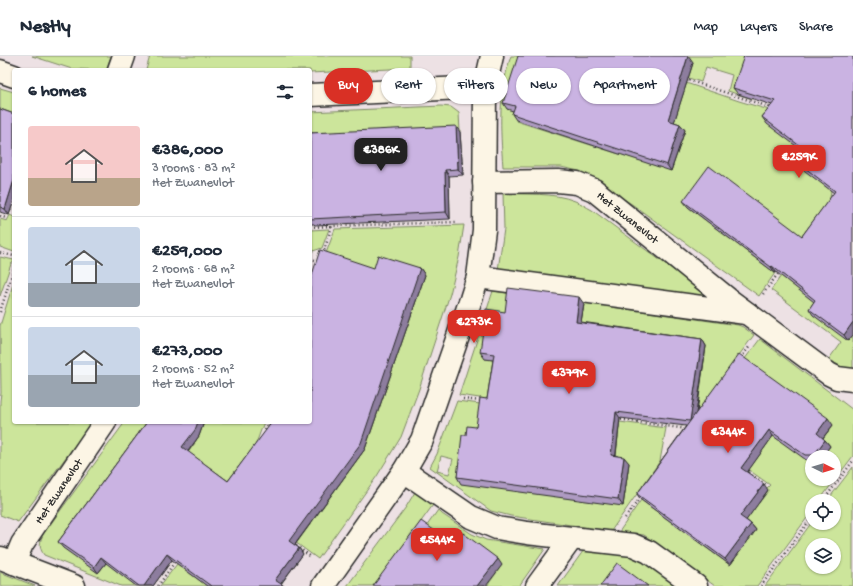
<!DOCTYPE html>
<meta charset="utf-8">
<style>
body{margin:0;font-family:"Gochi Hand",sans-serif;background:#f6f6f7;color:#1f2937;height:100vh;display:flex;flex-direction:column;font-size:15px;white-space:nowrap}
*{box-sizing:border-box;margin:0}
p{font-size:13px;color:#747a83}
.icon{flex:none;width:22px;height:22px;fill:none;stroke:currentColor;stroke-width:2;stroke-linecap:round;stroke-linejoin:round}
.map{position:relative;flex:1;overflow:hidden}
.side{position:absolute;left:12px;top:12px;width:300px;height:356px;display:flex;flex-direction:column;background:#fff;border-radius:4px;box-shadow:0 1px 3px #0004}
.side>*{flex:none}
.hud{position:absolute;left:324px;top:12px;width:380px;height:36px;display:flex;gap:8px}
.needle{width:26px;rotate:95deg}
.tools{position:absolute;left:805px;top:394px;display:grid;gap:8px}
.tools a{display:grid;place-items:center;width:36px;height:36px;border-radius:50%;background:#fff;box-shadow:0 1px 3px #0004;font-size:20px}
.price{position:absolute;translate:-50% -34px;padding:0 9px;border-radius:8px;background:#d93025;color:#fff;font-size:13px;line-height:26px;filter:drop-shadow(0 1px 2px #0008)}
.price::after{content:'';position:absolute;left:50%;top:24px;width:12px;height:9px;margin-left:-6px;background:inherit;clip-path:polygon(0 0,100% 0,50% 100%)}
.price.current{background:#222;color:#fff}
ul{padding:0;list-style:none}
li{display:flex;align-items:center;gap:12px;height:100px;padding:0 16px}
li+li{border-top:1px solid #e0e1e3}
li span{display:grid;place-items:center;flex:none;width:112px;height:80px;border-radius:4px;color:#555}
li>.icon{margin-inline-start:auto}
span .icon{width:48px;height:48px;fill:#fffc;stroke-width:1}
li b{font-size:17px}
h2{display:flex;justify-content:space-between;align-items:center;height:48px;padding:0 16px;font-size:17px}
.tag{padding:0 14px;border-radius:18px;background:#fff;box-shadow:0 1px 3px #0004;font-size:14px;line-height:36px}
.tag.current{background:#d93025;color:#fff}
header{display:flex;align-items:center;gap:24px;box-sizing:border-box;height:56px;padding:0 20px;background:#fff;border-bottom:1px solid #e0e1e3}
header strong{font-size:19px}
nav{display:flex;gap:22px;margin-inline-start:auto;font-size:14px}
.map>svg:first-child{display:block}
.green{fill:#cce59b;stroke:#7c8863;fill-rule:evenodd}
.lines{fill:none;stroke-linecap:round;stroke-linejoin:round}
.minor-casing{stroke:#2b2b2b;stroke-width:25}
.path{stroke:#2b2b2b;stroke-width:2.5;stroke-dasharray:1 3;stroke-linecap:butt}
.minor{stroke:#fcf5e5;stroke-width:22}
.wall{fill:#ae9ac2;stroke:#2b2b2b}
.shaded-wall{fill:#8d7d9e;stroke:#2b2b2b}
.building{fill:#cab3e2;stroke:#2b2b2b}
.labels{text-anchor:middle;stroke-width:4;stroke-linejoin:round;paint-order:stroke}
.street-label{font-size:12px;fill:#2b2b2b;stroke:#fcf5e5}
</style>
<header>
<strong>Nestly</strong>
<nav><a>Map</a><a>Layers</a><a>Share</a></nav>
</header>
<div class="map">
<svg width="853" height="530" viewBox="0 0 853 530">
<rect width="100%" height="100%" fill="#ede1e4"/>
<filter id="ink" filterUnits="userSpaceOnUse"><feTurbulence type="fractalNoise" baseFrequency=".025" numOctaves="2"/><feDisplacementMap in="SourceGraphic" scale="8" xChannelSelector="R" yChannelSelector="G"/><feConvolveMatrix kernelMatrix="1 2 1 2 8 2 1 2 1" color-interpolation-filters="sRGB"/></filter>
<g filter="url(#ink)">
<g class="green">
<polygon points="32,0 111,0 106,14 72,13"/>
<polygon points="150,0 410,0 410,12 310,17 310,14 146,14"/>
<path d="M511,0h43l128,41 4,-14 53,18 37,11 23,17 32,61 -1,9 -28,40 -114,-32 87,66 -16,23 -126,-91 -43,-28 -11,-6 -18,-4h-58c-3,-40 -5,-73 8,-111zM507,53l178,21 -66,24 -103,-33 3,-8z"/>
<polygon points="673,0 774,0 784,36 752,43 728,35 732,19 706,11 701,26 676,18"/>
<polygon points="0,32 14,36 14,63 0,58"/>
<polygon points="441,50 451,51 459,57 460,76 310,83 310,56"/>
<path d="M503,137c23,2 50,-1 72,8 6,2 11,6 17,9l114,84 3,3 -211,-27 6,-41z"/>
<polygon points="10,159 14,161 14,196 0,191 0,163 7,165"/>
<polygon points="464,169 459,201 450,238 419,333 401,381 377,420 318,503 229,437 310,366 325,200 335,173"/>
<polygon points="329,173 322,192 310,196 310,174"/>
<polygon points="0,201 14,204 14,206 11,208 0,240"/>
<polygon points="803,217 848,285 853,279 853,313 842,312 829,303 841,286 771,234 781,220 794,229"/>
<polygon points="14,225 14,366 92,366 18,466 0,459 0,345 1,337 0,270"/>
<polygon points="493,235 513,238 485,303 700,332 706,290 576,271 583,255 584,247 738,269 743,271 754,279 687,369 681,370 683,354 493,344 459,339"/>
<polygon points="760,283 853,354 853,400 819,445 812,445 812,455 757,530 715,530 644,479 619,476 641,444 730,509 756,474 711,442 759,447 768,435 766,433 770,429 749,414 719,339 812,407 812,423 834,423 834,401 822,401 830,390 744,304"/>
<path d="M457,345l209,27 -6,33 -49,70 -100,-15 -20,-5 -61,-44 7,-13zM441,400l12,3 -4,15 -12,-3z"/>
<path d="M125,366h31l-42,129 81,-108 -28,-21h97l-10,27 -26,36 -94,100 2,1h-15l-77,-31c-5,-7 -5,-14 0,-22z"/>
<path d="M853,411v119h-88l47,-64v1h22v-22h-7zM812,489h22v22h-22z"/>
<polygon points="415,436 429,445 433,449 374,530 347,530 406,451"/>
<polygon points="438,454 442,458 472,478 486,484 545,493 519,530 487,530 502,509 433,530 426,471"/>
<polygon points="586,491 635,498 680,530 558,530"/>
<polygon points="177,508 207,530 160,530"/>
<polygon points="0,516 35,530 0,530"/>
</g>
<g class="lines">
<g class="minor-casing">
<g id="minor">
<polyline points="119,14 124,0"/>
<polyline points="0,15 14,20"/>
<polyline points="310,39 485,31"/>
<polyline points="484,126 558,125 577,127 594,134 728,243 829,318 837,322 853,324"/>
<polyline points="478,221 746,257"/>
<polyline points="404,415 471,461 497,472 527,477 633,489 649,496 696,530"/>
<polyline points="1,502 74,530"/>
<polyline points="14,507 22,488 105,366"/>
<polyline points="323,530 404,415 422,384 471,243 478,221 484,174 485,31 492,0"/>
<polyline points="537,530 572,482"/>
</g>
</g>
<g class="path">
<polyline points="685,23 772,52"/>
<polyline points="0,160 6,162"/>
<polyline points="310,171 332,170"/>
<polyline points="0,197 14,200"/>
<polyline points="323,198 332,170 458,166"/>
<polyline points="310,203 320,205"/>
<polyline points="763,238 780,215"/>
<polyline points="0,256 14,212"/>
<polyline points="741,302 750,290"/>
<polyline points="463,343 481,345"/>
<polyline points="617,363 687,373"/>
<polyline points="264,378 268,366"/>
<polyline points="745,414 766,429"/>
<polyline points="823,445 853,405"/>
<polyline points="625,462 641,441"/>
<polyline points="293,487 311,501"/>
<polyline points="158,530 176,504"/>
<polyline points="761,530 812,461"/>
</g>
<use href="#minor" class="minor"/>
</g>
<g class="wall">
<polygon points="853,0 848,285 813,259 809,253 814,246 776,216 775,217 688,151 683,145 802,180 834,137 801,112 796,105 804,96 767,68 762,61 772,49 738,38 733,32"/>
<polygon points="693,7 674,66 680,68 685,74 671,115 516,64 512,58 513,55 507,53 503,47"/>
<polygon points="0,53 14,58 14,144 9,159 0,156"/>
<polygon points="460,76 463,119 449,120 450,163 315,169 314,168 310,168 310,77"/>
<polygon points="374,212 420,212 425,219 365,393 295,489 299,492 303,498 281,528 284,530 207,530 172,504 153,530 136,530 106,507 98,517 63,492 58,486 147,366 204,366 199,380 188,396 228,425 271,368 265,366 310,366"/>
<polygon points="584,248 581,266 702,283 706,290 697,356 833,369 823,382 825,384 830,390 822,401 812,401 812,406 809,406 773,380 747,416 768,434 746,464 751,468 756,474 730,509 641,444 637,438 686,370 620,362 616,399 629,407 623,450 461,428 457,421 466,379 476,371 487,343 493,304 485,303 480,296 505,256"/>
</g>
<g class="shaded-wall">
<polygon points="688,0 693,7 673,70 668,64"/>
<polygon points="680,68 685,74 671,115 667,109"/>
<polygon points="456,70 460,76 463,119 458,113"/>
<polygon points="445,114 449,120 450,163 446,156"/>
<polygon points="14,124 14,144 9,159 5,153"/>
<polygon points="772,210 776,216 775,217 771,211"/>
<polygon points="420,212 425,219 365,393 293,491 289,485"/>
<polygon points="579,241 584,248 580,272 576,266"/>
<polygon points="853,266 853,279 848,285 844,279"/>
<polygon points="702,283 706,290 694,371 690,365"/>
<polygon points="616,356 620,362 615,405 611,399"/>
<polygon points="828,362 833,369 821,384 817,377"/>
<polygon points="198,366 204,366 199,380 186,398 182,391"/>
<polygon points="769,374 773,380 746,418 741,412"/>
<polygon points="825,384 830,390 822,401 815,401 814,399"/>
<polygon points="624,401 629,407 623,450 618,443"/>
<polygon points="764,428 768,434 745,466 740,460"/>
<polygon points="751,468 756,474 730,509 725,503"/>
<polygon points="299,492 303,498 279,530 275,524"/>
<polygon points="167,498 172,504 153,530 144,530"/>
<polygon points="101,501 106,507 98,517 94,511"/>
<polygon points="498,503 502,509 486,530 477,530"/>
</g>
<g class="building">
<polygon points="518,0 688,0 668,64 680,68 667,109 512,58 515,50 503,47"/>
<polygon points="744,0 853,0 853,266 844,279 809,253 815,244 772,210 771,211 683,145 709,110 802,180 835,135 796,105 805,94 762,61 775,45 733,32"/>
<polygon points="0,53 14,58 14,124 5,153 0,151"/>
<polygon points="456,70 458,113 445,114 446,156 310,163 310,77"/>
<polygon points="320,194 374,212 378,199 420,212 361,387 289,485 299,492 275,524 284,530 211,530 167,498 144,530 139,530 101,501 94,511 58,486 147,366 198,366 195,374 182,391 228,425 272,366 310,366 310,225"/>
<polygon points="508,232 579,241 576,266 702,283 690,365 616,356 611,399 624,401 618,443 457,421 462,379 466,379 467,370 476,371 480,342 487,343 494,298 480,296 486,253 505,256"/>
<polygon points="739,298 828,362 817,377 825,384 814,399 805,399 769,374 741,412 764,428 740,460 751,468 725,503 637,438"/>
<polygon points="421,465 455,489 463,477 498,503 477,530 373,530"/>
<polygon points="617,507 648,530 600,530"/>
</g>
</g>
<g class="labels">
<g class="street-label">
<text transform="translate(628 161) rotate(39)" y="4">Het Zwanevlot</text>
<text transform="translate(58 435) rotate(-56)" y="4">Het Zwanevlot</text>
</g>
</g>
</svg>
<div class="tools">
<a><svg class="needle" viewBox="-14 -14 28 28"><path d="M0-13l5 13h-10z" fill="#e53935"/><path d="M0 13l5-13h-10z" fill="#747a83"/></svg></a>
<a><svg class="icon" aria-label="locate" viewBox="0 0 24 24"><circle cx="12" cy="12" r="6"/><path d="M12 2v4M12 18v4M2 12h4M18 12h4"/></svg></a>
<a><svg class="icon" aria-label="layers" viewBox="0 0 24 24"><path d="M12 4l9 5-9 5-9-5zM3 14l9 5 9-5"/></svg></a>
</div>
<b class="price current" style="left:381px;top:116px">€386K</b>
<b class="price" style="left:799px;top:123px">€259K</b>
<b class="price" style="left:474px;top:288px">€273K</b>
<b class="price" style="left:569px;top:339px">€379K</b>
<b class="price" style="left:728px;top:398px">€344K</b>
<b class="price" style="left:437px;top:506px">€544K</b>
<div class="hud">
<a class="tag current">Buy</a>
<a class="tag">Rent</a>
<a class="tag">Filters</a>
<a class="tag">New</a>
<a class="tag">Apartment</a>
</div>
<section class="side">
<h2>6 homes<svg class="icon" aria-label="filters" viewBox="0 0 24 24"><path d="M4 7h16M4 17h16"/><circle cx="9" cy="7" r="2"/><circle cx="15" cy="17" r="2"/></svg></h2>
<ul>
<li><span style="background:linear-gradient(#f6c9c9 65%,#b9a48a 0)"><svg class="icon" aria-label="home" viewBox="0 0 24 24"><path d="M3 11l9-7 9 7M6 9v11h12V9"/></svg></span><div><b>€386,000</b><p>3 rooms · 83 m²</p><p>Het Zwanevlot</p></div></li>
<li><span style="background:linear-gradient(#c9d6e8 70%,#9aa5b1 0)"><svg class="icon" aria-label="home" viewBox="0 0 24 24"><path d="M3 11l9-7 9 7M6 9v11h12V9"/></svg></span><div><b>€259,000</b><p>2 rooms · 68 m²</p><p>Het Zwanevlot</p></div></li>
<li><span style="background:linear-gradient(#c9d6e8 60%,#9aa5b1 0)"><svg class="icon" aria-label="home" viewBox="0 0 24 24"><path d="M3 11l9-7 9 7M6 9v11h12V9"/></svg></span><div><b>€273,000</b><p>2 rooms · 52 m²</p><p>Het Zwanevlot</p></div></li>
</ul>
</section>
</div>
